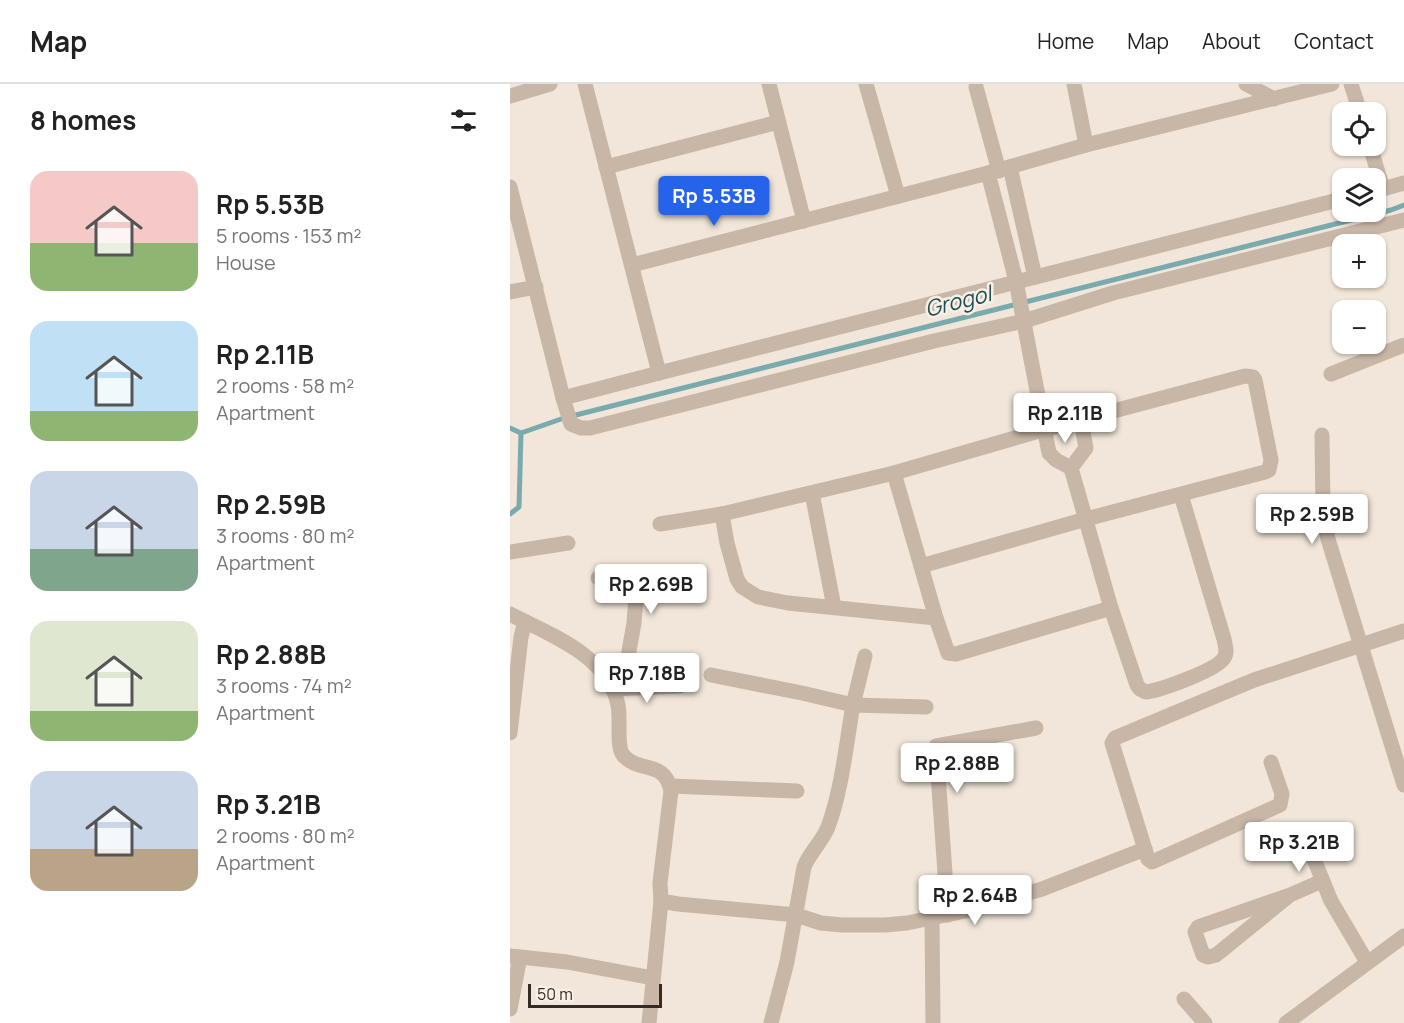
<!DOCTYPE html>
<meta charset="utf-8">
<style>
body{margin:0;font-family:Manrope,sans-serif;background:#f2f2f2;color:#222;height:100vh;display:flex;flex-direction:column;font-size:22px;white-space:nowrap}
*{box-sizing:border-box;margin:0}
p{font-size:20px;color:#767676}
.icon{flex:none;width:33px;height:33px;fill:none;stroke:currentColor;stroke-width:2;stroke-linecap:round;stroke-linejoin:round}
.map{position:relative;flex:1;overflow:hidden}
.sheet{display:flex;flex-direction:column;background:#fff;width:510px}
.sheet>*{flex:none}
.fabs{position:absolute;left:822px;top:18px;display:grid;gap:12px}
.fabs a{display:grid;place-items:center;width:54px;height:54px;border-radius:12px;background:#fff;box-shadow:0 2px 4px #0004;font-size:30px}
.scale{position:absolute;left:18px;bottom:15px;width:134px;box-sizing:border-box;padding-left:6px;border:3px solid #342b27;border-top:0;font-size:16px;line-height:21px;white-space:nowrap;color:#342b27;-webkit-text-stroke:4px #f8f0e6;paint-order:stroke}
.price{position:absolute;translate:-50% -51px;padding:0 14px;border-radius:6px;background:#fff;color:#222;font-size:20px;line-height:39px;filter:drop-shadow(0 2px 3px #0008)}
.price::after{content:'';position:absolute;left:50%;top:36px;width:18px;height:14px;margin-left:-9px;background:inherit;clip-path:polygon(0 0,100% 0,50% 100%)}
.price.on{background:#2563eb;color:#fff}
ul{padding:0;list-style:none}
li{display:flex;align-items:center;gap:18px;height:150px;padding:0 30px}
li span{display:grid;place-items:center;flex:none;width:168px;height:120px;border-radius:18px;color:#555}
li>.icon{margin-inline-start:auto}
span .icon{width:72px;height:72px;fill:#fffc;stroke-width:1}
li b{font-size:26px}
h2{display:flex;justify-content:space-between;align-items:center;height:72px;padding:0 30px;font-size:26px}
header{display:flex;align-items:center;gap:36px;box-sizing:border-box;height:84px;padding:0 30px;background:#fff;border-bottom:2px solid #e0e0e0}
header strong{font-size:28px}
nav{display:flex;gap:33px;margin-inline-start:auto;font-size:21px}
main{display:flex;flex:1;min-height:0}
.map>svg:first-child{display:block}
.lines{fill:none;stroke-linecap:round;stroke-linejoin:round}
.stream{stroke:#79aaad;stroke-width:5}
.minor{stroke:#c8b6a6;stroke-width:15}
.labels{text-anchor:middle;stroke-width:5;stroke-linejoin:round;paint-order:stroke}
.water-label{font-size:22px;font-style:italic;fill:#1d5055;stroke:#f8f0e6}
</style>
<header>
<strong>Map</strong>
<nav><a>Home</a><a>Map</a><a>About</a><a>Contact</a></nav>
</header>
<main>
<section class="sheet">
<h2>8 homes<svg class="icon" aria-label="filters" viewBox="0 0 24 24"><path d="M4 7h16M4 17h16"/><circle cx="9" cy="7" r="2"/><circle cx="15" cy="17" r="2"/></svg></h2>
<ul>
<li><span style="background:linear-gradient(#f6c9c9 60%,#8fb573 0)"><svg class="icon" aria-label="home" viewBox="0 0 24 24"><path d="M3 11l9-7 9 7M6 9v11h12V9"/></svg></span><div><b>Rp 5.53B</b><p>5 rooms · 153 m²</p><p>House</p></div></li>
<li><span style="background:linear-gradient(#bfe0f5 75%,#8fb573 0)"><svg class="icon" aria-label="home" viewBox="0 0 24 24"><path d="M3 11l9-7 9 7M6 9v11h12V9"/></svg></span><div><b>Rp 2.11B</b><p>2 rooms · 58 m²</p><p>Apartment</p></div></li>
<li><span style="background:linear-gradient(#c9d6e8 65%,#7fa58c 0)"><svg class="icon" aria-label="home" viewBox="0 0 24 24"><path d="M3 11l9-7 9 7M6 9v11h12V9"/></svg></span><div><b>Rp 2.59B</b><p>3 rooms · 80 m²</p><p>Apartment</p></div></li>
<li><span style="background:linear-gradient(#dfe7d0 75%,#8fb573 0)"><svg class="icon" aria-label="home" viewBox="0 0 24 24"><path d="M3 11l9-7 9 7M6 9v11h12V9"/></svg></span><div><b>Rp 2.88B</b><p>3 rooms · 74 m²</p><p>Apartment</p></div></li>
<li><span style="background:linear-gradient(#c9d6e8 65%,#b9a48a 0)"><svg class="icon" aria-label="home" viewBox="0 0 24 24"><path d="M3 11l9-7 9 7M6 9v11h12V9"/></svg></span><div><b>Rp 3.21B</b><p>2 rooms · 80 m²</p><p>Apartment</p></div></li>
</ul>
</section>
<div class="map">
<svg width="894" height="939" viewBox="0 0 894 939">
<rect width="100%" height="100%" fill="#f1e6d9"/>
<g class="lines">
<g class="stream">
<polyline points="0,344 11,349"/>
<polyline points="0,430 9,423 11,349 54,334 881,126 894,121"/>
</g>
<g class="minor">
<polyline points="75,0 149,289 832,115"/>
<polyline points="259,0 294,137"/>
<polyline points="356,0 388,112"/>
<polyline points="564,0 576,61"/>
<polyline points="736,0 764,15"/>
<polyline points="841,0 850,28"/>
<polyline points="466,3 489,87"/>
<polyline points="0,12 40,0"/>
<polyline points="860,62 873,105"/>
<polyline points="96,83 268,38"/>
<polyline points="500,83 525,193"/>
<polyline points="478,89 506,197 539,369 546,376 561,384"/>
<polyline points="0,103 53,314"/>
<polyline points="866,107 894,99"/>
<polyline points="122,181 478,89 576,61 822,0"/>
<polyline points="0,208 26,203"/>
<polyline points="149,289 53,314 61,340 71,344 80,344 424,257 514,237 603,209 894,136"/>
<polyline points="821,290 894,261"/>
<path d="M571,337l5,27 -15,20 40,140 26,77 3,4 6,3c15,-2 71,-22 78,-34 4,-6 1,-13 0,-19l-43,-144"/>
<polyline points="812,351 813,428 818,455 894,701"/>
<polyline points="384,389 426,534 438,569 446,570 601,524"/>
<polyline points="302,409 324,523"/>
<polyline points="150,440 212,430"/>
<polyline points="0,468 58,459"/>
<polyline points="411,482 576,435 755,388 759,386 761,376 745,296 743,293 735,292 536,345 384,389 212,430 217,459 227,495 232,503 248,513 278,519 426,534"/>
<polyline points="88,494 127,500 124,539 116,584 96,596"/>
<path d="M0,530c40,21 98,41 108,91 3,13 -2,41 5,50 16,19 42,4 48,36l-11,92 1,18 17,3 118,11 25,8 21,2h43l22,-2 63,-13 72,-21 103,-40"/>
<polyline points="201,591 292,609 343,621 355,572"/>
<polyline points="102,605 170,602"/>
<polyline points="0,649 11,553 15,538"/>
<polyline points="761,678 772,710 770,721 642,778 638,775 602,659 605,654 744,596 894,547"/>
<polyline points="160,702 287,707"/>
<polyline points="797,758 821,817 857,878"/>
<polyline points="780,811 706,871 698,873 693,871 685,848 688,843 780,811 812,797"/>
<polyline points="438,831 426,662 526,644"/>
<polyline points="422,835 423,939"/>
<polyline points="0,872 57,878 143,894"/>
<polyline points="674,915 695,939"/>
<polyline points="0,925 10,873"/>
<polyline points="139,939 151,817"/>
<path d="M261,939l16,-61 17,-95c6,-15 18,-25 24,-40 14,-38 18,-82 25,-122l73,2"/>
<polyline points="776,939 894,852"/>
</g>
</g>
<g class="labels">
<g class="water-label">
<text transform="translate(448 217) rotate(-14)" y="8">Grogol</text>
</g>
</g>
</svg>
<div class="fabs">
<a><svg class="icon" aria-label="locate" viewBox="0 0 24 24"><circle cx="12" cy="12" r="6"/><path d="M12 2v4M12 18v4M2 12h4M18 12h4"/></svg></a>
<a><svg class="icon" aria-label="layers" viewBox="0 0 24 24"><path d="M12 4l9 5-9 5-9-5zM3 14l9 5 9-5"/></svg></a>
<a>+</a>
<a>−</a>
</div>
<div class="scale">50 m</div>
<b class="price on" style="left:204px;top:143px">Rp 5.53B</b>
<b class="price" style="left:555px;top:360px">Rp 2.11B</b>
<b class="price" style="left:802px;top:461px">Rp 2.59B</b>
<b class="price" style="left:141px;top:531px">Rp 2.69B</b>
<b class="price" style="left:137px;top:620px">Rp 7.18B</b>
<b class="price" style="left:447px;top:710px">Rp 2.88B</b>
<b class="price" style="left:789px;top:789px">Rp 3.21B</b>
<b class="price" style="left:465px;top:842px">Rp 2.64B</b>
</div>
</main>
